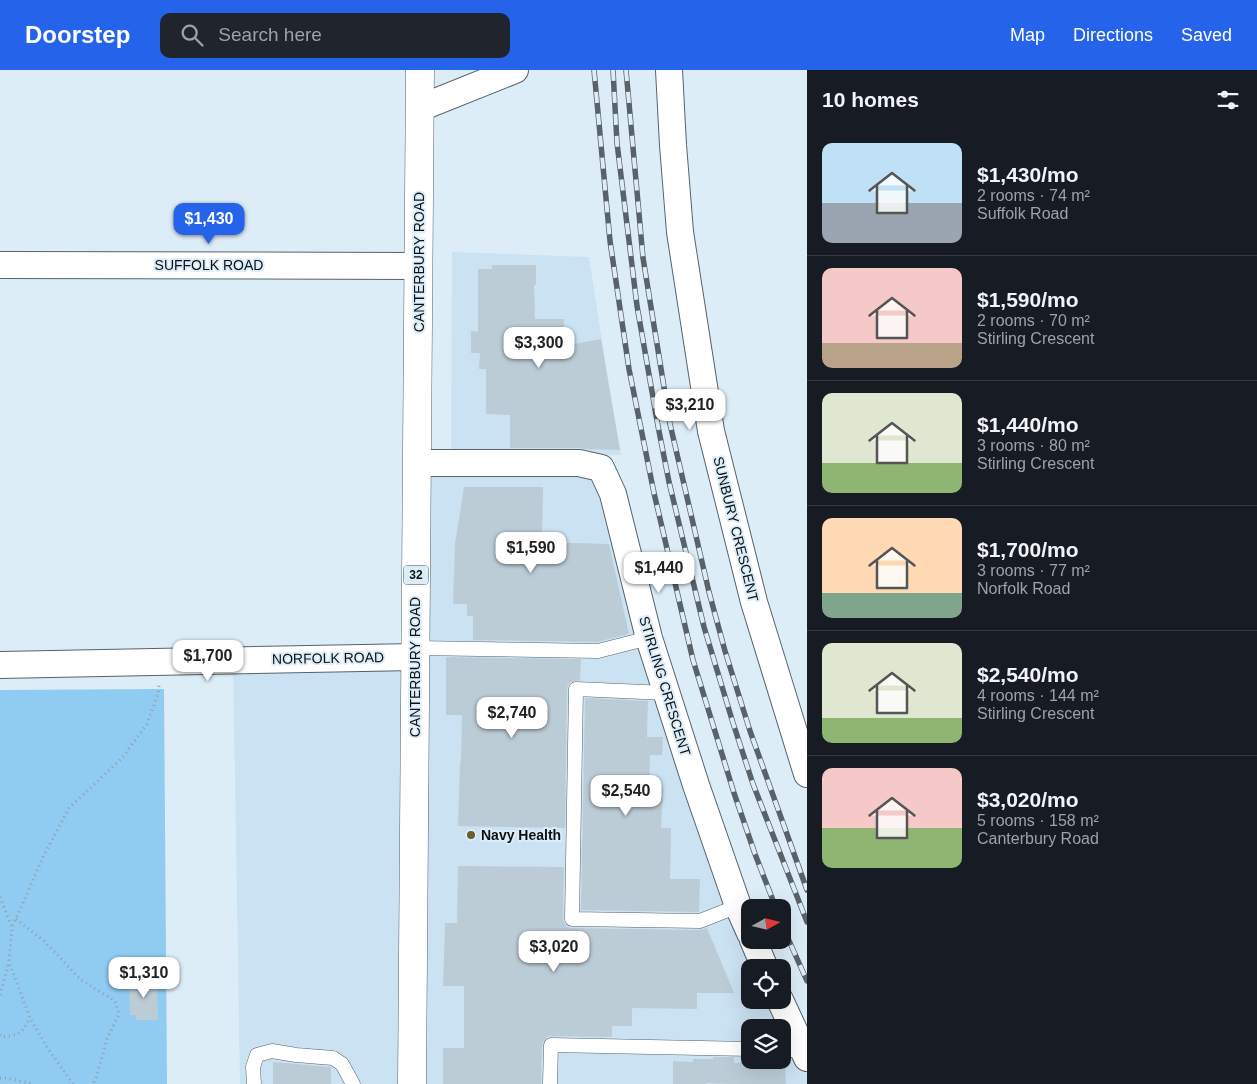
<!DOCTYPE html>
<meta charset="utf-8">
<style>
body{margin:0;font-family:Arial,sans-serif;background:#20242c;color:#f1f3f6;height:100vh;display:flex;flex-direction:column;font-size:19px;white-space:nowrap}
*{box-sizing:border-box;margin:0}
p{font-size:16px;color:#9ea1a6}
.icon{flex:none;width:28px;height:28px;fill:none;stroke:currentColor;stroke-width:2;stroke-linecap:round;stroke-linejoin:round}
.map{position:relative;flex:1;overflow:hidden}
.side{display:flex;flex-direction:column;background:#171b24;width:450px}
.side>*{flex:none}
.needle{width:32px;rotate:82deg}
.fabs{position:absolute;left:741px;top:829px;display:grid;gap:10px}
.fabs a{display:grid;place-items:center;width:50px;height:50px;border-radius:10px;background:#171b24;box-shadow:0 5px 20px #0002;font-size:25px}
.price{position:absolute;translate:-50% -42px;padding:0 11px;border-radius:10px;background:#fff;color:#222;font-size:16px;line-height:32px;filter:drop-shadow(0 1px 2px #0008)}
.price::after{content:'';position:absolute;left:50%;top:30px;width:15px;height:11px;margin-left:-8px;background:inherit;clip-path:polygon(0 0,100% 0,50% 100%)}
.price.current{background:#2563eb;color:#fff}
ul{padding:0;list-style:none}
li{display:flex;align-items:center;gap:15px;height:125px;padding:0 15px}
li+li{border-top:1px solid #363941}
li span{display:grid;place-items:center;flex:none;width:140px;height:100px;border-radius:10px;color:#555}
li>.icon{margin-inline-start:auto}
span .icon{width:60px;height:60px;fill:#fffc;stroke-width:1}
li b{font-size:21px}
h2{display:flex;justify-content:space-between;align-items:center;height:60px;padding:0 15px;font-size:21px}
header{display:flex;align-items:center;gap:30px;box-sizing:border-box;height:70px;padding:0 25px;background:#2563eb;color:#fff}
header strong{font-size:24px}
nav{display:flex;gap:28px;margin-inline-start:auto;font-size:18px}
.search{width:350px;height:45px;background:#20242c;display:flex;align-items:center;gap:12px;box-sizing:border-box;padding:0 18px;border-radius:10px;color:#9ea1a6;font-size:19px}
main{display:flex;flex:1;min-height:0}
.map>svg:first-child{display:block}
.built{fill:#cbe2f2;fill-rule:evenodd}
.green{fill:#90cbf1}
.building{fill:#bcccd6}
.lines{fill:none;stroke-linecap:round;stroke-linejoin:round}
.lane-casing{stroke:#55636d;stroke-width:15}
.street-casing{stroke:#55636d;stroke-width:28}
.primary-casing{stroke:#55636d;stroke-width:29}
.path{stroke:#929ea7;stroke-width:3;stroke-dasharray:1 4;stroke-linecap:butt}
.lane{stroke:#fff;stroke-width:14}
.street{stroke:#fff;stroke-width:26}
.primary{stroke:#fff;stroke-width:28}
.rail-casing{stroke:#596269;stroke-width:5.5}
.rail{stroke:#ddedf8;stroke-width:4;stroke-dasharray:11;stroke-linecap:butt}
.poi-dot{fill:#6f5c2a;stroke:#ddedf8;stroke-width:2}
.labels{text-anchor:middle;stroke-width:4;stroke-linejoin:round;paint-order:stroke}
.shield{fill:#ddedf8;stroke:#4a5359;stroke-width:1}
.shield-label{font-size:12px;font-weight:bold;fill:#0b1115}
.street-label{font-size:14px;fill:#0b1115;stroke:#ddedf8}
.poi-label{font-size:14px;font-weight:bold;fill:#0b1115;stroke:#ddedf8;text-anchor:start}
</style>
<header>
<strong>Doorstep</strong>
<div class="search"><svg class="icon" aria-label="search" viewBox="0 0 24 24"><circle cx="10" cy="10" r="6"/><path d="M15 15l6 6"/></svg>Search here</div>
<nav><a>Map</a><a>Directions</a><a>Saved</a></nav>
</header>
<main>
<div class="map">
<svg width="807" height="1014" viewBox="0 0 807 1014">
<rect width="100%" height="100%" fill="#ddedf8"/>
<g class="built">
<polygon points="452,182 589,187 607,303 621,385 451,381"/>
<path d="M417,393l184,5 164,499 -15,1v32h30l27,58v26h-567l-7,-424 182,-4zM750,958h32v32h-32z"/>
</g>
<polygon class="green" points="164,619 167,1014 0,1014 0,620"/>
<g class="building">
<polygon points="492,195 536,195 536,215 534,215 535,249 564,249 563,276 601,269 620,380 587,379 579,378 510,378 510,345 486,344 486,299 479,299 480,283 471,283 471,261 478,262 478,199 492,199"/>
<polygon points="464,417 543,417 542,472 609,474 629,564 597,572 473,570 473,546 467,546 467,534 453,534 455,474"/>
<polygon points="446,587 581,589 580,610 571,612 568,615 567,619 565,758 458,756 460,692 461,693 462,645 446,645"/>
<polygon points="585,628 648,631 647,667 663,667 662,685 650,685 649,720 663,720 661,758 671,758 670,809 700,809 699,842 581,840"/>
<polygon points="458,796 564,797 563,849 565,854 568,857 571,858 700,860 707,858 734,923 697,923 697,939 632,938 632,956 612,956 612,967 551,966 547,967 544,970 542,975 541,1014 443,1014 443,978 464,978 464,916 443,916 445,853 457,853"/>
<polygon points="157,908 158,950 136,950 136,945 130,945 129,909"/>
<polygon points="713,987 734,987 734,993 753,993 753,998 785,996 786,1014 728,1014 706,1013 706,1014 673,1014 673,991 693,992 693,989 713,989"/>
<polygon points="273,992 330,997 331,997 331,1014 273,1014"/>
</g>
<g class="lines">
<g class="lane-casing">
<g id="lane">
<polyline points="416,578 598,581 649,568"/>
<polyline points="667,623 576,619 572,849 700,851 738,836"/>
<polyline points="782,980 803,980"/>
<polyline points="254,1014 253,997 257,985 272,981 296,985 333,988 342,994 353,1014"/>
<polyline points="550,1014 551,975 750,979"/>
</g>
</g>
<g class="street-casing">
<g id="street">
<polyline points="669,0 673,75 680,162 711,361 754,532 807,704"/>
<polyline points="420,38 515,0"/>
<polyline points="0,195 419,196"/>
<polyline points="417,393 579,393 601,398 613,424 649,568 696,715 738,836 750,863"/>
<polyline points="0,595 416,587"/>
<polyline points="753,870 765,898"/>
<polyline points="780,930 807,988"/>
</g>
</g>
<g class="primary-casing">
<polyline id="primary" points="412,1014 420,0"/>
</g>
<g class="path">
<polyline points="0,827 12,858"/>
<polyline points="16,849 44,871 81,910 115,931 119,944 107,969 96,1008 93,1014"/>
<polyline points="0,925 9,892"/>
<path d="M0,965l1,2c19,-2 20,-3 29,-19"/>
<polyline points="0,1008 7,1008 33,1014"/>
<polyline points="73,1014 47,977 30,948 9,892 12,858 44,785 69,738 122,688 147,654 158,624 159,615"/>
</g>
<use href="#lane" class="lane"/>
<use href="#street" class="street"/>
<use href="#primary" class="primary"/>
<g class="rail-casing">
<g id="rail">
<polyline points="594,0 610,171 629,299 654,423 693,590 734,723 755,784 776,838"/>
<polyline points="613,0 617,73 637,236 658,356 669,412 704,557 733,653 753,714 807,852"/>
<polyline points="626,0 643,188 670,354 709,522 725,581 750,661 807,820"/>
<polyline points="782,855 807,911"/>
</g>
</g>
<use href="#rail" class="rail"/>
</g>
<circle class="poi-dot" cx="471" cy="765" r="5"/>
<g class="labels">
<rect class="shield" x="403.5" y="495.5" width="25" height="19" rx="4"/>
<g class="shield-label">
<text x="416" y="509">32</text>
</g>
<g class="street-label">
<text transform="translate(419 192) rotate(-90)" y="5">CANTERBURY ROAD</text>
<text x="209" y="200">SUFFOLK ROAD</text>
<text transform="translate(736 459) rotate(76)" y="5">SUNBURY CRESCENT</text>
<text transform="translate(328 588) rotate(-1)" y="5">NORFOLK ROAD</text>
<text transform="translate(415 597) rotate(-90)" y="5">CANTERBURY ROAD</text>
<text transform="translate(665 616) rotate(73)" y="5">STIRLING CRESCENT</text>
</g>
<g class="poi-label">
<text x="481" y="770">Navy Health</text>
</g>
</g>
</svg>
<div class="fabs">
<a><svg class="needle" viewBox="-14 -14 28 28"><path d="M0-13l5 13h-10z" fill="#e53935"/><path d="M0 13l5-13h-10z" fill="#9ea1a6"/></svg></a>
<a><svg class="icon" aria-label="locate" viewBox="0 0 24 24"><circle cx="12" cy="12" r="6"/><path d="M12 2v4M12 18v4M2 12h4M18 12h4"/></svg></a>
<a><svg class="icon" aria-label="layers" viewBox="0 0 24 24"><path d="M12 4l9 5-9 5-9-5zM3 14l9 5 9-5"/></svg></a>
</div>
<b class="price current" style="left:209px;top:175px">$1,430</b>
<b class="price" style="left:539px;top:299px">$3,300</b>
<b class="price" style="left:690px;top:361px">$3,210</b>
<b class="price" style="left:531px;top:504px">$1,590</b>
<b class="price" style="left:659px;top:524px">$1,440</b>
<b class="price" style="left:208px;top:612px">$1,700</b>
<b class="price" style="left:512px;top:669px">$2,740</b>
<b class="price" style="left:626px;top:747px">$2,540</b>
<b class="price" style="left:554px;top:903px">$3,020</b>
<b class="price" style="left:144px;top:929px">$1,310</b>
</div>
<section class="side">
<h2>10 homes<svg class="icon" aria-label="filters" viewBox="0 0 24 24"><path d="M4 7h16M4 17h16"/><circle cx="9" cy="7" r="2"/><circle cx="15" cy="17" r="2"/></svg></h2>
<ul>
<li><span style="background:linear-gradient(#bfe0f5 60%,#9aa5b1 0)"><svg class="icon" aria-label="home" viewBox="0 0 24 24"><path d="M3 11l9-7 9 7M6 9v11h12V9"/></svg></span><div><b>$1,430/mo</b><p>2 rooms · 74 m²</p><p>Suffolk Road</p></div></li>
<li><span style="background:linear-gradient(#f6c9c9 75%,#b9a48a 0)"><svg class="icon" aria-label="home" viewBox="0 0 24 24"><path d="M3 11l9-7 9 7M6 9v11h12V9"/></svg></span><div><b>$1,590/mo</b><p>2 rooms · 70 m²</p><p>Stirling Crescent</p></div></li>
<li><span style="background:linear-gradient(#dfe7d0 70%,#8fb573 0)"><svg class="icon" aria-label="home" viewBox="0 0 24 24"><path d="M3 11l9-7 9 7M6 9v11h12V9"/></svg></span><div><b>$1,440/mo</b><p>3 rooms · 80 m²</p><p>Stirling Crescent</p></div></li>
<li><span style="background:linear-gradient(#ffd9b3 75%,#7fa58c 0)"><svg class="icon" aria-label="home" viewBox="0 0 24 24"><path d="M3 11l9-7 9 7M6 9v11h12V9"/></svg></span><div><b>$1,700/mo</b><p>3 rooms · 77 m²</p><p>Norfolk Road</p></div></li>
<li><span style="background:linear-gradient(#dfe7d0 75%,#8fb573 0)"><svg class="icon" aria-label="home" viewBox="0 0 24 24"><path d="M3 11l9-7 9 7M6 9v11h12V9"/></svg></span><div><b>$2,540/mo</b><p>4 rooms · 144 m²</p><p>Stirling Crescent</p></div></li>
<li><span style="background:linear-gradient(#f6c9c9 60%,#8fb573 0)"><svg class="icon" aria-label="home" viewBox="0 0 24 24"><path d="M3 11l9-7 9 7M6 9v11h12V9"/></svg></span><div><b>$3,020/mo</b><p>5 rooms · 158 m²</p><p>Canterbury Road</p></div></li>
</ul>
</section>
</main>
